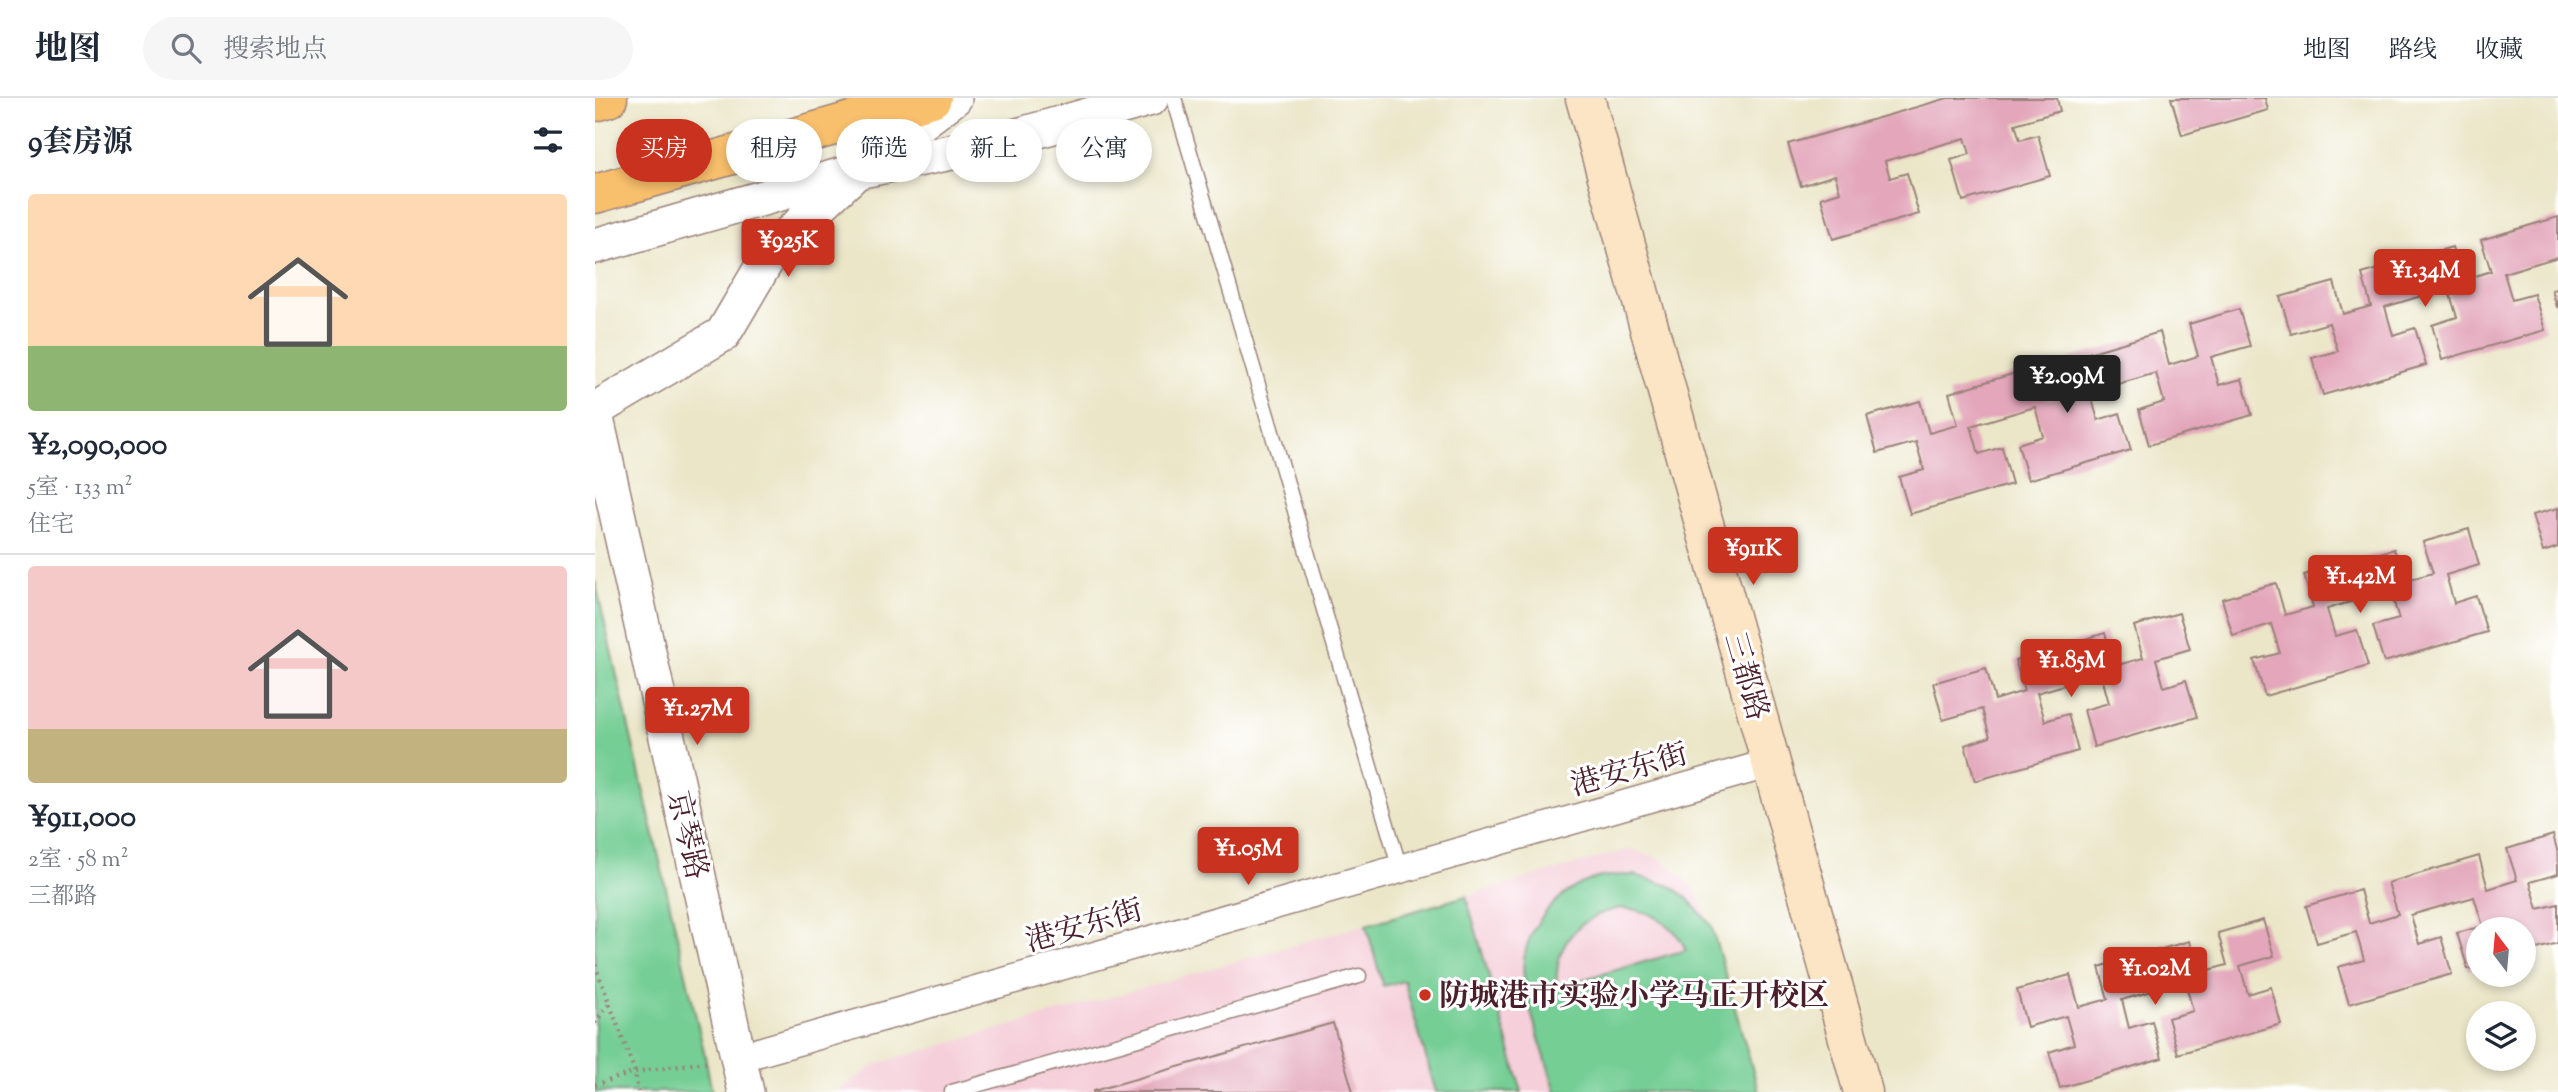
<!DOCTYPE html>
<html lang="zh">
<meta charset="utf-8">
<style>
body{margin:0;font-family:"Sorts Mill Goudy","Noto Serif SC",serif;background:#f6f6f7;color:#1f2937;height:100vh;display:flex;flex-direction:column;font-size:26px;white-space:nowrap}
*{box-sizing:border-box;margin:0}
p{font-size:23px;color:#747a83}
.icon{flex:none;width:38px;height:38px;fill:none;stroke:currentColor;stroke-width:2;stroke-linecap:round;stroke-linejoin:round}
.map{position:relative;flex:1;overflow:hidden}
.drawer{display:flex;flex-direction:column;background:#fff;width:595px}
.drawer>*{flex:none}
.guide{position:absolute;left:21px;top:21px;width:665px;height:63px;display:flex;gap:14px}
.needle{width:46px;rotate:344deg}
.fabs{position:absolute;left:1871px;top:819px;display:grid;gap:14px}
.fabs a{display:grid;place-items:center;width:70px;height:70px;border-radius:50%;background:#fff;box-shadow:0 4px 10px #0003;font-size:35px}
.price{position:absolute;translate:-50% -60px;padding:0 16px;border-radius:7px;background:#c8321e;color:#fff;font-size:23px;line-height:46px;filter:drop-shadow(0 2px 4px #0008)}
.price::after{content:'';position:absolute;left:50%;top:42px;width:21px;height:16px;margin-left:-10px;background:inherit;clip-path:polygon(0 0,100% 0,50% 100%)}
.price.current{background:#222;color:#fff}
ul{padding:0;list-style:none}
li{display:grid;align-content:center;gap:14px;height:371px;padding:0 28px}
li+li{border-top:2px solid #e0e1e3}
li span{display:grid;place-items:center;height:217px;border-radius:7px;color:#555}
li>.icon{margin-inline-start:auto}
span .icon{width:126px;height:126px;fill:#fffc;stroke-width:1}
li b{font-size:30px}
h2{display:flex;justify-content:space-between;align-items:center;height:84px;padding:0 28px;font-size:30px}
.pill{padding:0 24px;border-radius:32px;background:#fff;box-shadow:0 4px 10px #0003;font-size:24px;line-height:63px}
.pill.current{background:#c8321e;color:#fff}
header{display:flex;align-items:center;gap:42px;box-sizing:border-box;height:98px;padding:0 35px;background:#fff;border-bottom:2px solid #e0e1e3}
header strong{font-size:33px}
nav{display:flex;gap:38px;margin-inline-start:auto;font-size:24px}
.search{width:490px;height:63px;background:#f6f6f7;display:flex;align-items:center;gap:18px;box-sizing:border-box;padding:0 24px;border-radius:38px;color:#747a83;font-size:26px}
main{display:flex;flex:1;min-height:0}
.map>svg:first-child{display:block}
.built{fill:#f5cfda}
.green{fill:#75ce94;stroke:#607660;stroke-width:2;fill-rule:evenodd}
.building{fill:#e3a6ba}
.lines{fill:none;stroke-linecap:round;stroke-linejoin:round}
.service-casing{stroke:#9a827a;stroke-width:17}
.minor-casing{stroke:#9a827a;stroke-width:31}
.tertiary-casing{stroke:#9a827a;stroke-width:38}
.secondary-casing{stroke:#9a827a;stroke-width:41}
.primary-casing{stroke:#9a827a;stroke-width:41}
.path{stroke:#9a827a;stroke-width:4.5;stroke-dasharray:2 5;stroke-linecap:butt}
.service{stroke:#fff;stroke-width:14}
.minor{stroke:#fff;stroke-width:28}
.tertiary{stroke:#fff;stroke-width:35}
.secondary{stroke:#fce5c4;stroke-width:38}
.primary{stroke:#f8bf6c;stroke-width:38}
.poi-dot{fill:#c8321e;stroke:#fff;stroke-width:2.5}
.labels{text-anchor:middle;stroke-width:6;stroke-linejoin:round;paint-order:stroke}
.street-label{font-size:30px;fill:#4a1f2b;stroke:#fff}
.poi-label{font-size:30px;font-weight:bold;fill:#4a1f2b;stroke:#fff;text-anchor:start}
</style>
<header>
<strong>地图</strong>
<div class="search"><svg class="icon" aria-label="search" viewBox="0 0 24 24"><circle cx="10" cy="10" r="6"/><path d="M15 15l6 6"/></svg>搜索地点</div>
<nav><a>地图</a><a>路线</a><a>收藏</a></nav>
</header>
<main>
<section class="drawer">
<h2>9套房源<svg class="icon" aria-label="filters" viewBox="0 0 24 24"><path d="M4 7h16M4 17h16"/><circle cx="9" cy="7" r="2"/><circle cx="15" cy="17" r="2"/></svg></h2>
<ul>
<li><span style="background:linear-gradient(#ffd9b3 70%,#8fb573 0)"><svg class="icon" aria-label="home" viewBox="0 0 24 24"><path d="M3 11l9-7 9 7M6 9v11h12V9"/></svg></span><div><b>¥2,090,000</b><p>5室 · 133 m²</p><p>住宅</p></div></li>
<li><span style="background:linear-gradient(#f6c9c9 75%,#c2b280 0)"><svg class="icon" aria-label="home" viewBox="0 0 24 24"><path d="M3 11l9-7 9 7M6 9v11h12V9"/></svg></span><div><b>¥911,000</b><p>2室 · 58 m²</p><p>三都路</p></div></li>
</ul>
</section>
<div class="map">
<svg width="1963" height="994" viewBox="0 0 1963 994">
<rect width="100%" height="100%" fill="#fff"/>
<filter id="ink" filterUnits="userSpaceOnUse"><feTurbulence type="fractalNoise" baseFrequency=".0143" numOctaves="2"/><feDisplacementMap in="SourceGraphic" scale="14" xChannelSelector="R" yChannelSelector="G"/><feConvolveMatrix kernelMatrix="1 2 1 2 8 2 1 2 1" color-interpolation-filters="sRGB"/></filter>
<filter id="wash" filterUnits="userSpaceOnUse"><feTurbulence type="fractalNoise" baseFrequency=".00686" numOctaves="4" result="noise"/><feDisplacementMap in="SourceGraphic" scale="28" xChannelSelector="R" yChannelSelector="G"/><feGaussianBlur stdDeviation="1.57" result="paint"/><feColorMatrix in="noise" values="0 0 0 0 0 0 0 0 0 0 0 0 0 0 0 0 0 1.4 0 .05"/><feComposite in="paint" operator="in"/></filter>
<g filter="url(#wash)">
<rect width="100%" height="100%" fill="#ebe6c8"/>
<polygon class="built" points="1035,751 1067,761 1099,790 1116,827 1164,994 242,994 281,966"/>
<g class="green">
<polygon points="0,483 110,958 117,994 0,994"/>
<path d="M1040,777l35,11 16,11 25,28 48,167h-203c-10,-34 -28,-80 -32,-114 -6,-44 32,-89 73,-100 12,-3 25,-3 38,-3zM1026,810c30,2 53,15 65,42l-129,37c-3,-44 22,-71 64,-79z"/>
<polygon points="871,798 927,994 841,994 809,883 788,888 771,827"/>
</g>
<g id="blocks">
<g class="building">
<polygon points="1353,0 1462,0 1465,13 1420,26 1425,42 1443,37 1455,78 1368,103 1356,62 1375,56 1370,40 1290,63 1295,80 1312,75 1324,116 1238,141 1226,100 1245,94 1240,77 1206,88 1193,46"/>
<polygon points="1576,0 1670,0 1673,12 1587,37"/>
<polygon points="1963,119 1963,159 1909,175 1917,202 1939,196 1950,232 1847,262 1837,227 1862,219 1853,190 1823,199 1790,209 1798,237 1820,230 1831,267 1728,297 1717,260 1743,253 1734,225 1696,236 1685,199 1739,184 1748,216 1776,208 1767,176 1857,149 1867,182 1896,173 1886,142"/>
<polygon points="1963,191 1963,209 1962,209 1957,192"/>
<polygon points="1644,211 1655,248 1616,259 1624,287 1647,281 1657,317 1554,347 1544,312 1569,304 1561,275 1495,294 1503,322 1525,315 1536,352 1433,382 1423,346 1448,338 1440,309 1409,318 1376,328 1384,356 1407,349 1417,386 1315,416 1304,379 1329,372 1321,344 1282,355 1272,318 1325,303 1334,335 1363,327 1354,295 1444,268 1453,301 1482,292 1473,261 1565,234 1574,267 1603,258 1594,226"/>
<polygon points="1963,410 1963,449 1948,454 1937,417"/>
<polygon points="1874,431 1884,467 1851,477 1859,505 1881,498 1892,534 1789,564 1778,528 1804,521 1795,492 1732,511 1740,538 1762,532 1773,568 1670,598 1659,562 1685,555 1676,526 1638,538 1627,501 1681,485 1690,517 1718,509 1709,477 1799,451 1809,483 1838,475 1828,444"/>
<polygon points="1584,515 1595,551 1561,561 1569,589 1591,582 1602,619 1499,649 1489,612 1514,605 1506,576 1442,595 1450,623 1473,616 1483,653 1380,683 1370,647 1395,639 1387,611 1348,622 1338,585 1391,570 1400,602 1429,593 1420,562 1510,535 1519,568 1548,560 1539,528"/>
<polygon points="1958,737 1963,755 1963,776 1935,784 1943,811 1963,806 1963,845 1928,855 1928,831 1883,831 1883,869 1873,871 1862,835 1888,828 1879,799 1816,817 1824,846 1846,839 1857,876 1754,906 1743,869 1769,862 1761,834 1722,845 1711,808 1765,792 1774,825 1803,816 1793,785 1884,758 1893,791 1922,782 1912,751"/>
<polygon points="1668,822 1679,858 1645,868 1653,896 1676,889 1686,926 1583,956 1573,920 1598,913 1590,883 1527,902 1534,930 1557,923 1567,960 1465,990 1454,954 1479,946 1471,918 1432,929 1422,892 1475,877 1484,909 1513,901 1504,869 1594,843 1603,875 1632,867 1623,835"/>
<polygon points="738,925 758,994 498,994 498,993"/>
</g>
</g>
</g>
<g filter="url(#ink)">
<use href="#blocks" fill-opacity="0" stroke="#9a827a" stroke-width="2"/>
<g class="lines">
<g class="service-casing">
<g id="service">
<polyline points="579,0 805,771"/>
<polyline points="357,994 764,878"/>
</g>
</g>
<g class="minor-casing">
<polyline id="minor" points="143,960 1176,665"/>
</g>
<g class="tertiary-casing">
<g id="tertiary">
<polyline points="0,148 262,73 391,47 556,0"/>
<polyline points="0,312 128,236 178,151 262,73 359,0"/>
<polyline points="0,316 151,994"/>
</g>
</g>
<g class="secondary-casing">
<polyline id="secondary" points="990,0 1268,994"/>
</g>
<g class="primary-casing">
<g id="primary">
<polyline points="0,4 13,0"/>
<polyline points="0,96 337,0"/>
</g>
</g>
<g class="path">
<polyline points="0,867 40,974 43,994"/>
<polyline points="0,925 15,905"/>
<polyline points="0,987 40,974 112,964"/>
</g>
<use href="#service" class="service"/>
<use href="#minor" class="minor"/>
<use href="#tertiary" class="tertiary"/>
<use href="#secondary" class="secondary"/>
<use href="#primary" class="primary"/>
</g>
</g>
<circle class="poi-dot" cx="830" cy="897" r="7"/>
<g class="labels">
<g class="street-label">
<text transform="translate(1152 578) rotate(74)" y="10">三都路</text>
<text transform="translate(1034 671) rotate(-16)" y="10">港安东街</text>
<text transform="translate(93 737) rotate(77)" y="10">京琴路</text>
<text transform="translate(489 827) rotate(-16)" y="10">港安东街</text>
</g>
<g class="poi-label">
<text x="844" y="907">防城港市实验小学马正开校区</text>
</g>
</g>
</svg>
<div class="fabs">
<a><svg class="needle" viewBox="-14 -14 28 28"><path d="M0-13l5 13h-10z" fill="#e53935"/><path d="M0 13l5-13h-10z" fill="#747a83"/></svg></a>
<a><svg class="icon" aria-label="layers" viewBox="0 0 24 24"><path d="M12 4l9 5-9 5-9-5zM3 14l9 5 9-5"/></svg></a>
</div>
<b class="price" style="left:193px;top:181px">¥925K</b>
<b class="price" style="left:1830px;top:211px">¥1.34M</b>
<b class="price current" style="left:1472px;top:317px">¥2.09M</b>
<b class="price" style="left:1158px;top:489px">¥911K</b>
<b class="price" style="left:1765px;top:517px">¥1.42M</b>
<b class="price" style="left:1476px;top:601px">¥1.85M</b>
<b class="price" style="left:102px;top:649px">¥1.27M</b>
<b class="price" style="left:653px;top:789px">¥1.05M</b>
<b class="price" style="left:1560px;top:909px">¥1.02M</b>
<div class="guide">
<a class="pill current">买房</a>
<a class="pill">租房</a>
<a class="pill">筛选</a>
<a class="pill">新上</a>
<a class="pill">公寓</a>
</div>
</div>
</main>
